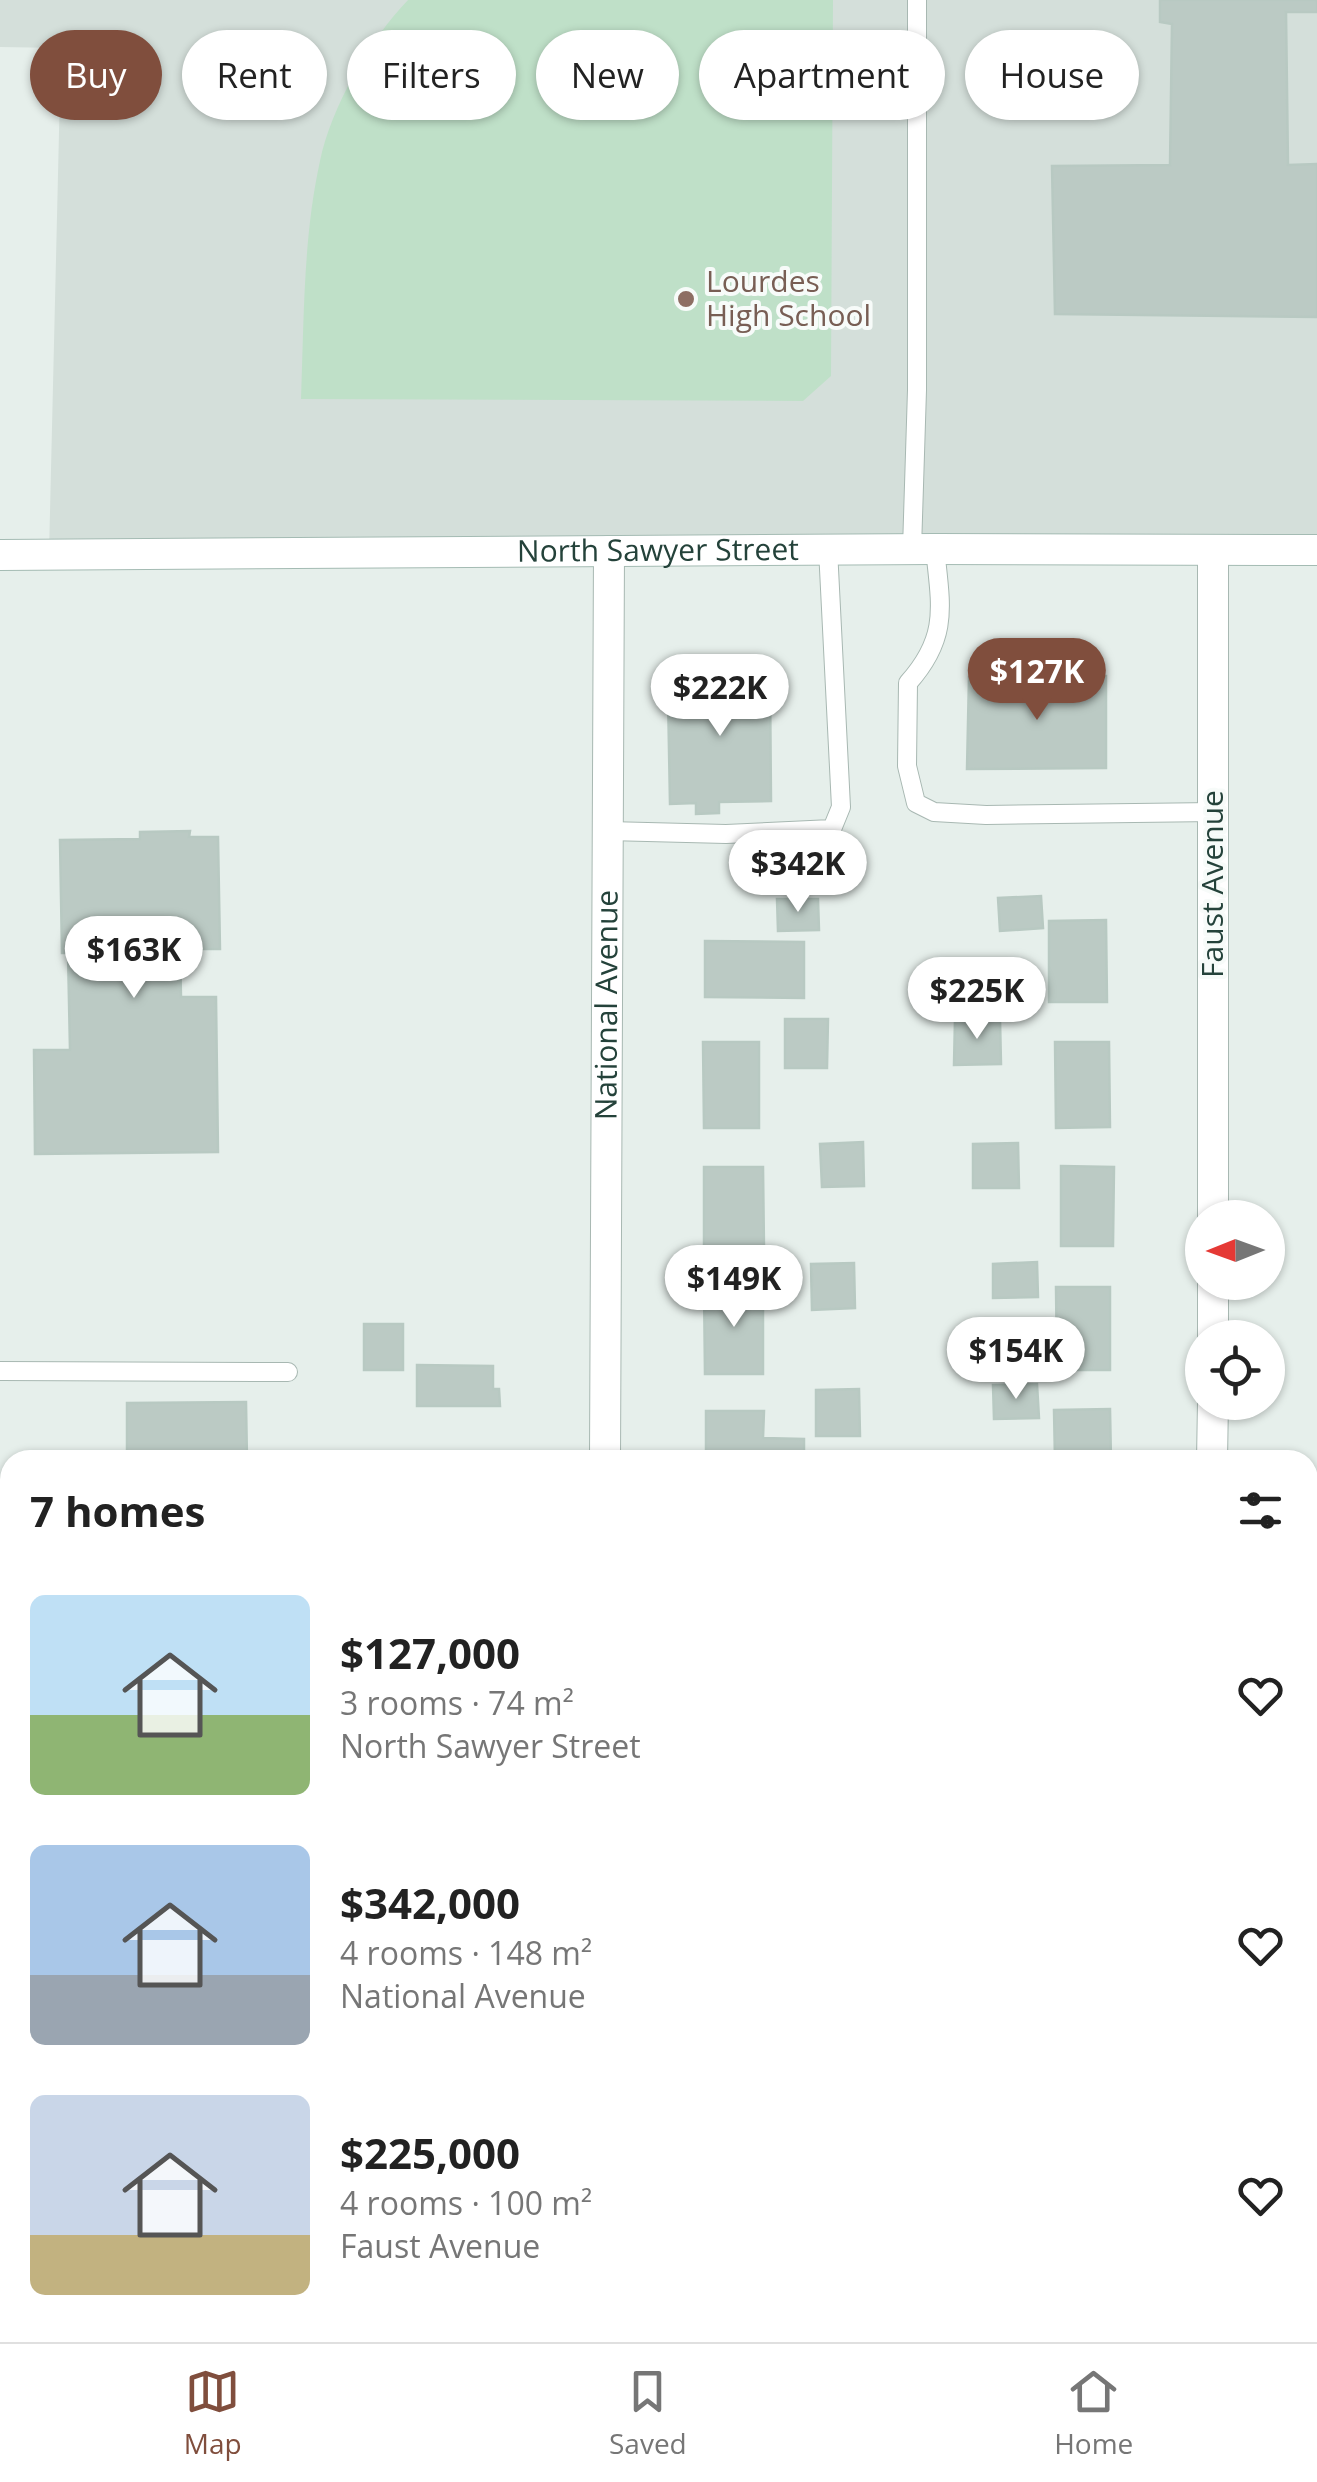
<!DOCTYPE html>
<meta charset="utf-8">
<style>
body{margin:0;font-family:"Open Sans",sans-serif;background:#f6f6f6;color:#222;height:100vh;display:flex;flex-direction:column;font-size:38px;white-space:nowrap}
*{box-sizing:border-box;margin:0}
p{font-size:32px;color:#767676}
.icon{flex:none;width:55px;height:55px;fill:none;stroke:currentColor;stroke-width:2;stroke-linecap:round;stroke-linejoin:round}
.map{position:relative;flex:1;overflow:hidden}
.details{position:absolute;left:0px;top:1450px;width:1318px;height:892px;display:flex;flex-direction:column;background:#fff;border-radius:30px 30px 0 0;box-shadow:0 2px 8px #0004}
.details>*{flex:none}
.top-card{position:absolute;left:30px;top:30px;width:1258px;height:90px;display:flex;gap:20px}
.needle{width:65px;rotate:269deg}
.controls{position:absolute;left:1185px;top:1200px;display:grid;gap:20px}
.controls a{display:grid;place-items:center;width:100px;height:100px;border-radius:50%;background:#fff;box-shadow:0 2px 8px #0004;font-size:50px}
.price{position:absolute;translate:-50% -85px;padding:0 22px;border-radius:35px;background:#fff;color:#222;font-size:32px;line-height:65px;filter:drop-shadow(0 2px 5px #0008)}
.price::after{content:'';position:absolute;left:50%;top:60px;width:30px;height:22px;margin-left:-15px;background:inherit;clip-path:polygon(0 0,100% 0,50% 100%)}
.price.active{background:#804e3d;color:#fff}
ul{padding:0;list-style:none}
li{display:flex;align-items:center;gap:30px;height:250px;padding:0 30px}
li span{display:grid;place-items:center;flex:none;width:280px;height:200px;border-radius:15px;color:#555}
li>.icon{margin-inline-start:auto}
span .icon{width:120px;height:120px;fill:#fffc;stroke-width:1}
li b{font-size:42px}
h2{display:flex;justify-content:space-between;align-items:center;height:120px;padding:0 30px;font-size:42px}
.tag{padding:0 35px;border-radius:45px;background:#fff;box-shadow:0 2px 8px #0004;font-size:35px;line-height:90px}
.tag.active{background:#804e3d;color:#fff}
.tab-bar{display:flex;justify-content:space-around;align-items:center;height:140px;border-top:2px solid #e0e0e0;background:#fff;font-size:28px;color:#767676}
.tab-bar a{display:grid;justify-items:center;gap:5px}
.tab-bar .active{color:#804e3d}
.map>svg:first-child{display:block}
.built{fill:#d4dfda}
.green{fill:#bfe0c8}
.building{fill:#bbcac4;stroke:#b8c9c2;stroke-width:2.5}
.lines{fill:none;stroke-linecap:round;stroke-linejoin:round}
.lane-casing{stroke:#a8b8b2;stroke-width:20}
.street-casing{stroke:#a8b8b2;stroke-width:32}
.secondary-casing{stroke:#a4bbb3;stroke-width:32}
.lane{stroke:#fff;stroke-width:18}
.street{stroke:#fff;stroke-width:30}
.secondary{stroke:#fff;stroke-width:30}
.education-dot{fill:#8d6e63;stroke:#f7fbf9;stroke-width:4}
.labels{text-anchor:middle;stroke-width:8;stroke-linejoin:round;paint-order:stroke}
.education-label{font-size:30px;fill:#785e54;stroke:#f7fbf9;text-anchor:start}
.street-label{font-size:30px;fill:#24423a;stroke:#f7fbf9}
</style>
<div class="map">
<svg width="1317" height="2342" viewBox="0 0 1317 2342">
<rect width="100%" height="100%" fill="#e6efeb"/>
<polygon class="built" points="0,0 1317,0 1317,551 49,554 61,48 0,47"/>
<path class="green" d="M408,0h425l-2,376 -28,25 -502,-2c3,-79 2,-161 19,-238 11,-53 50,-122 88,-161z"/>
<g class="building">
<polygon points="1160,0 1317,0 1317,12 1286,12 1288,165 1317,164 1317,317 1055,314 1052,166 1170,165 1172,24 1160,22"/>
<polygon points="756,670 756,679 770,678 771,801 719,802 719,813 696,814 696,803 670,804 668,695 677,695 677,671"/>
<polygon points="1106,676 1106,768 967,769 969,677"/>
<polygon points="190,831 189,837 218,837 220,949 180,949 181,997 216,997 218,1152 35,1154 34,1050 70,1050 68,953 62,953 60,840 140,839 140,832"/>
<polygon points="1041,896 1043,928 1000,931 998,898"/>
<polygon points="777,899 818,899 819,930 778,931"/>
<polygon points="1106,920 1107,1002 1049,1002 1049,921"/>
<polygon points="705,941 804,942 804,998 705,997"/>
<polygon points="785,1019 828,1019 827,1068 785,1068"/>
<polygon points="955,1019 1000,1019 1001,1064 954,1065"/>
<polygon points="703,1042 759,1042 759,1128 704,1128"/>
<polygon points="1055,1042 1109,1042 1110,1127 1056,1128"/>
<polygon points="863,1142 864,1186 822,1187 820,1144"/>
<polygon points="1018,1143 1019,1188 973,1188 973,1144"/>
<polygon points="1061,1166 1114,1167 1113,1246 1061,1246"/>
<polygon points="704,1167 763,1167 764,1248 704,1248"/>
<polygon points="1037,1262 1038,1297 993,1298 993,1264"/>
<polygon points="854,1263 855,1308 812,1310 811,1264"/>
<polygon points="704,1287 763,1287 763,1374 705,1374"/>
<polygon points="1056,1287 1110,1287 1110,1370 1057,1370"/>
<rect x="364" y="1324" width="39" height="46"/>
<polygon points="417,1365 493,1366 493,1389 499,1389 500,1406 417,1406"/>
<polygon points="1037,1384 1039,1418 994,1419 993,1385"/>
<polygon points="859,1389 860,1436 816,1436 816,1390"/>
<polygon points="246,1402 247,1460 127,1460 127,1403"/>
<polygon points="1110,1409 1111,1460 1055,1460 1054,1410"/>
<polygon points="706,1411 764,1411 763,1438 804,1439 804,1460 706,1460"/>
<polygon points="1308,2170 1317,2170 1317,2243 1308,2244"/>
<polygon points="2,2183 10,2183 10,2242 3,2242"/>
<rect x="54" y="2332" width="49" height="10"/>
<rect x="569" y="2332" width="50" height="10"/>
</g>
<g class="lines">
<g class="lane-casing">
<g id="lane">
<polyline points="912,549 917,390 917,0"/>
<path d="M935,549c6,58 14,88 -27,134l-1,83 9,37 18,9 52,3 228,-3"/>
<polyline points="608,831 726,834 832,829 841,807 828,549"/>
<polyline points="0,1371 288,1372"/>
</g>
</g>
<g class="street-casing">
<g id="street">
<polyline points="1213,1218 1213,551"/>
<polyline points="1213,1338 1213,1282"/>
<path id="s1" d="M605,1460l4,-909"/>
<polyline points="1212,1460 1213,1402"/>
<polyline points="0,2071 10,2072"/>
<polyline points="1308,2077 1317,2077"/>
</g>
</g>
<g class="secondary-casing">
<g id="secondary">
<path id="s2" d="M0,555l935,-6 382,1"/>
</g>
</g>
<use href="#lane" class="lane"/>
<use href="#street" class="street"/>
<use href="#secondary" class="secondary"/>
</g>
<circle class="education-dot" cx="686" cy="299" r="10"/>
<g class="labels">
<g class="education-label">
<text x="706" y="292">Lourdes<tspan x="706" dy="34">High School</tspan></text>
</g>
<g class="street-label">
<text dy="10" stroke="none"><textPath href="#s2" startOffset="658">North Sawyer Street</textPath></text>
<text transform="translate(1213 884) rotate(-90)" y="10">Faust Avenue</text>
<text dy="10" stroke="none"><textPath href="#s1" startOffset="455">National Avenue</textPath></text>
</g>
</g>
</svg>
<div class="controls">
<a><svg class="needle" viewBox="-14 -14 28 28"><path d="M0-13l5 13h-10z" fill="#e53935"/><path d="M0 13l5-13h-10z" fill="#767676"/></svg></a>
<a><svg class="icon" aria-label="locate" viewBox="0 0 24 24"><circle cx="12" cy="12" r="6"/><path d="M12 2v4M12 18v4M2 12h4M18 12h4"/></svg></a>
</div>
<b class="price active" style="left:1037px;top:723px">$127K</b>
<b class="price" style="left:720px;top:739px">$222K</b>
<b class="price" style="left:798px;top:915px">$342K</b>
<b class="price" style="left:134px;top:1001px">$163K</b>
<b class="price" style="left:977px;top:1042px">$225K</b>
<b class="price" style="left:734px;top:1330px">$149K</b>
<b class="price" style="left:1016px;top:1402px">$154K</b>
<div class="top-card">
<a class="tag active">Buy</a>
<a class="tag">Rent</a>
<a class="tag">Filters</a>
<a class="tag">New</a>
<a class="tag">Apartment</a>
<a class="tag">House</a>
</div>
<section class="details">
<h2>7 homes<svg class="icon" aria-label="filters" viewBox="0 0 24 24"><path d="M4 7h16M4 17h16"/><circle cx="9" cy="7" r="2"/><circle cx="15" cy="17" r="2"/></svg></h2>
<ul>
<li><span style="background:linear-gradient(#bfe0f5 60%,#8fb573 0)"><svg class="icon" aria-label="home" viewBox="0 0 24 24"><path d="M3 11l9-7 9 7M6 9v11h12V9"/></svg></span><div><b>$127,000</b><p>3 rooms · 74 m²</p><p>North Sawyer Street</p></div><svg class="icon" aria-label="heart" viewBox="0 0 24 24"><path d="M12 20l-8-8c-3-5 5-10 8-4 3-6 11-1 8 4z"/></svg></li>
<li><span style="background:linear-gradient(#a9c7e8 65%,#9aa5b1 0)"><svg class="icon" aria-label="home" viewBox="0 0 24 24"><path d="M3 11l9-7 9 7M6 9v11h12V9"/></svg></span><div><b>$342,000</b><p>4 rooms · 148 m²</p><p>National Avenue</p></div><svg class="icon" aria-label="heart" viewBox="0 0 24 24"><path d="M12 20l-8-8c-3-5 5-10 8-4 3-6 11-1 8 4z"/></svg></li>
<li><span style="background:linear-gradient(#c9d6e8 70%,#c2b280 0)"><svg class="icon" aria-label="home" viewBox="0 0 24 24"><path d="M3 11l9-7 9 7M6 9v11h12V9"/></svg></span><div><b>$225,000</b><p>4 rooms · 100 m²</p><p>Faust Avenue</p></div><svg class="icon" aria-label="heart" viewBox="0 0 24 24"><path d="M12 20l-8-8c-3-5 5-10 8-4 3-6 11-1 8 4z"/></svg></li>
</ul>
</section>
</div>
<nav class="tab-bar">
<a class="active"><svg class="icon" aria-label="map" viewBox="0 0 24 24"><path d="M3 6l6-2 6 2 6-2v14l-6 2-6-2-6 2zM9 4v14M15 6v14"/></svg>Map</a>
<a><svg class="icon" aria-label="saved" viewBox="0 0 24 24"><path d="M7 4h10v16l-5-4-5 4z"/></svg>Saved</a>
<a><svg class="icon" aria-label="home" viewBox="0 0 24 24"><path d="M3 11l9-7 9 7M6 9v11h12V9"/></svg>Home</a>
</nav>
